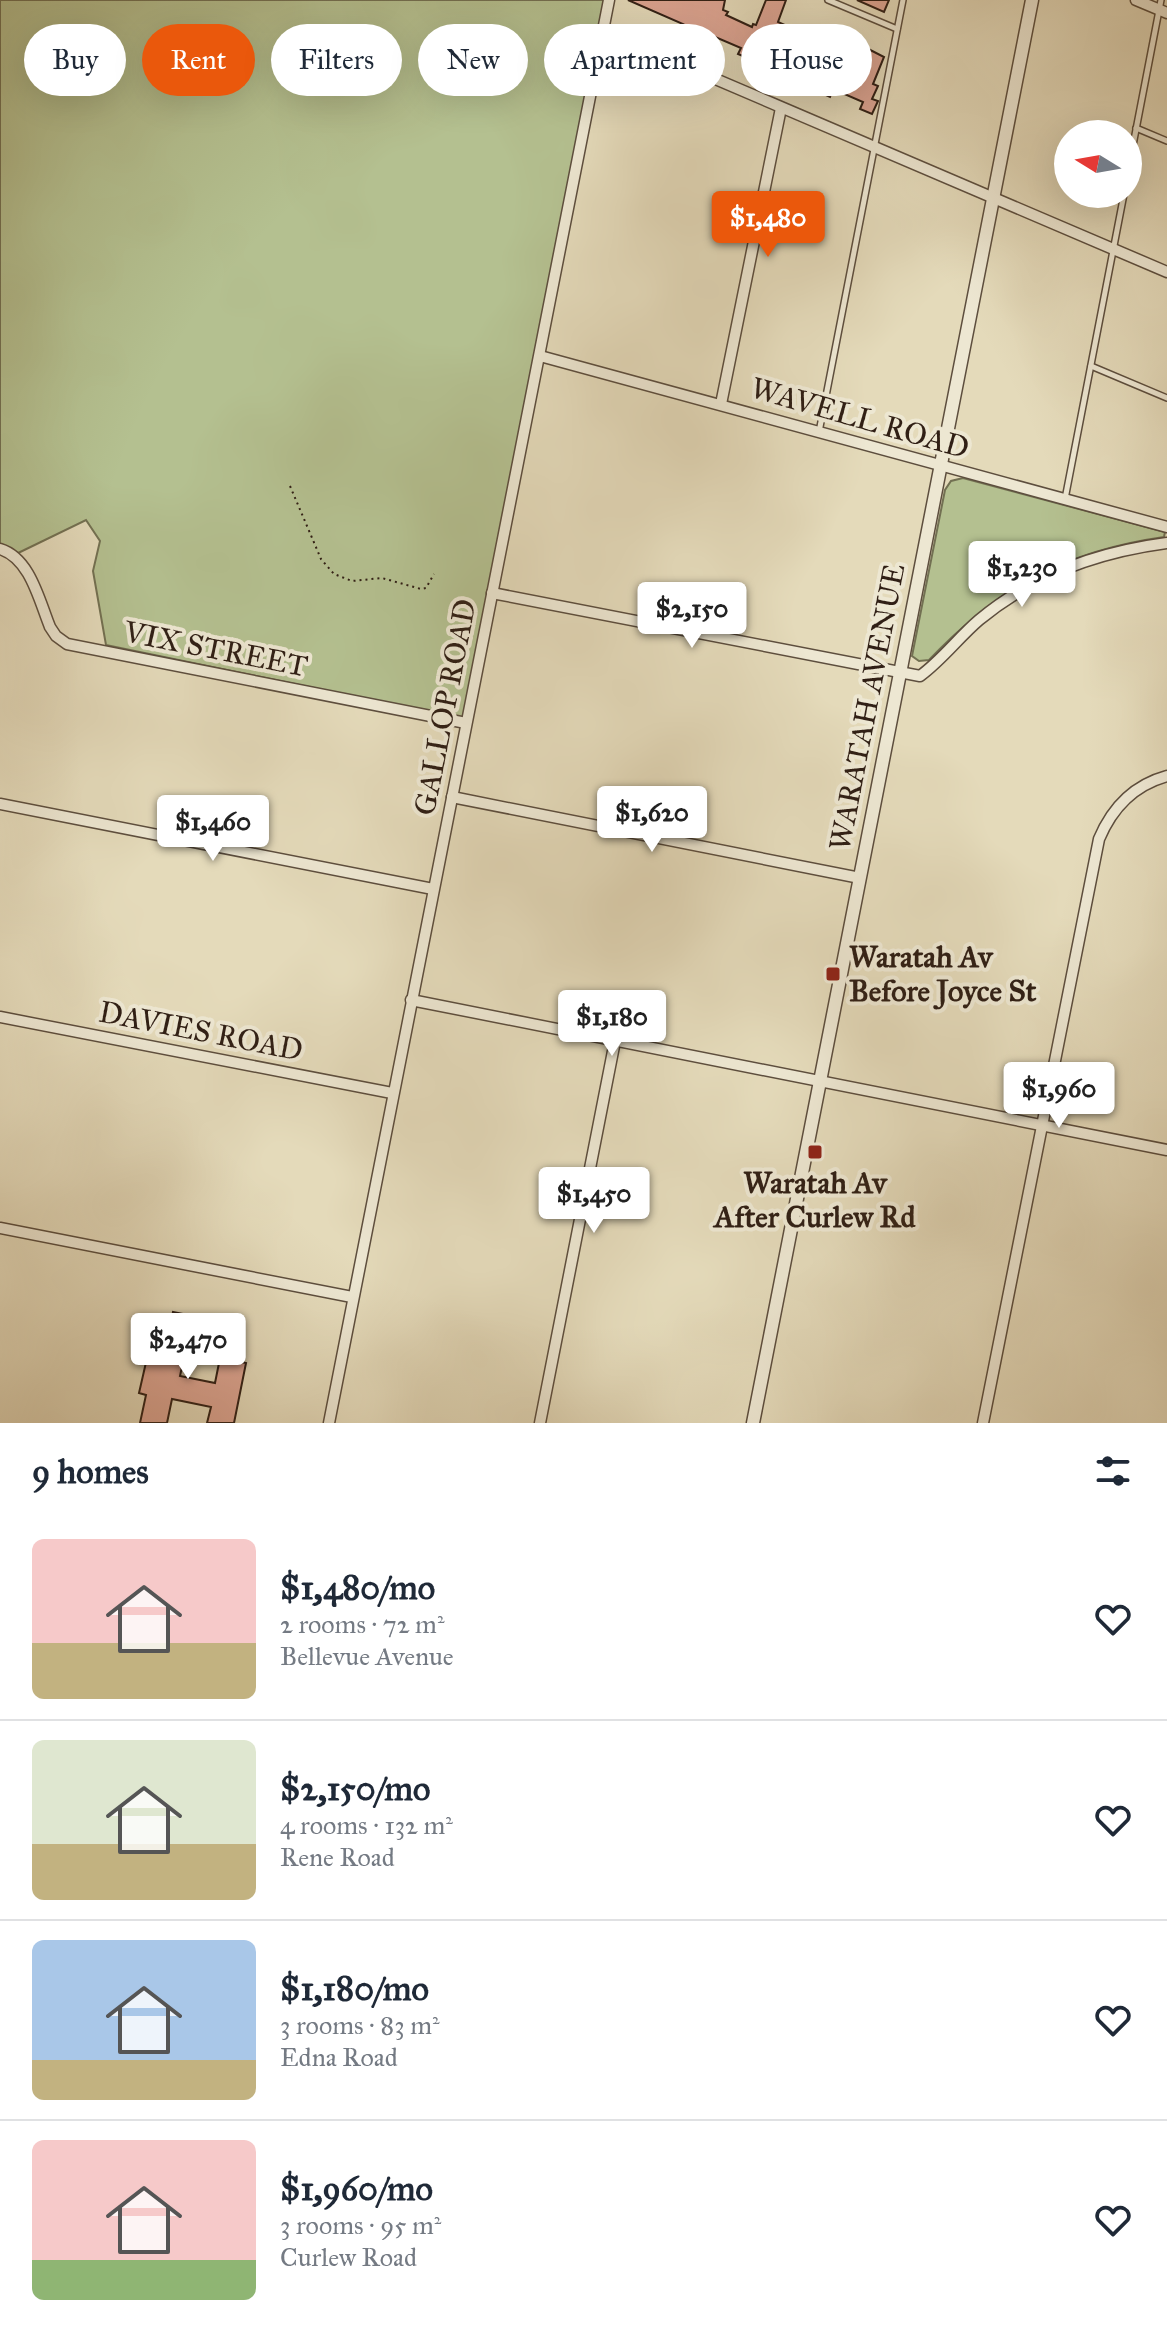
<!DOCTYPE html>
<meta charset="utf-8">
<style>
body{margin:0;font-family:"IM FELL Great Primer",serif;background:#f2f2f3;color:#1f2937;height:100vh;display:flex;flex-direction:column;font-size:30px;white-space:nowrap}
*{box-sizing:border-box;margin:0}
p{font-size:26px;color:#747a83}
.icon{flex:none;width:44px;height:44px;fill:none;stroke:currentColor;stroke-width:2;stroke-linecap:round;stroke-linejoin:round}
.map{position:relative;height:1423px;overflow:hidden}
.panel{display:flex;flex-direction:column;background:#fff;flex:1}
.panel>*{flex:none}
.top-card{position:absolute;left:24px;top:24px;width:1120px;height:72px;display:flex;gap:16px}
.needle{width:52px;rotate:281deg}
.controls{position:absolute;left:1054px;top:120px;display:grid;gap:16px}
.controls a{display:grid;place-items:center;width:88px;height:88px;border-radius:50%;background:#fff;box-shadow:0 8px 32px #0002;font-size:40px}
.price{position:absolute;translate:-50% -68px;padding:0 18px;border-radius:8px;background:#fff;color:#222;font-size:26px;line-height:52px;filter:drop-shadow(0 2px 4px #0008)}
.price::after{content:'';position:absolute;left:50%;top:48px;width:24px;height:18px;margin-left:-12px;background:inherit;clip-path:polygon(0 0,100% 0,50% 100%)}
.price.current{background:#ea580c;color:#fff}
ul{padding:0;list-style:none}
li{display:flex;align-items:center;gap:24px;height:200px;padding:0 32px}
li+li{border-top:2px solid #e0e1e3}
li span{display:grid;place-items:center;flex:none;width:224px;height:160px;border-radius:12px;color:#555}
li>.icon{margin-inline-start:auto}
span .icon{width:96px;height:96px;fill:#fffc;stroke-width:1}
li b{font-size:34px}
h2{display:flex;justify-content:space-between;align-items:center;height:96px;padding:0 32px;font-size:34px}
.pill{padding:0 28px;border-radius:36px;background:#fff;box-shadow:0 8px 32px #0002;font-size:28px;line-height:72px}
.pill.current{background:#ea580c;color:#fff}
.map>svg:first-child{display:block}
.green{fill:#b4c090;stroke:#727052;stroke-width:2}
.building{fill:#dda593;stroke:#301f15;stroke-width:2}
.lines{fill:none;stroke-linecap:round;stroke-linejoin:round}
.service-casing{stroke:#5d4e3e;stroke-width:8}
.minor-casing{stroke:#5d4e3e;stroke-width:13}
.tertiary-casing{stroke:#5d4e3e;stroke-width:15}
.path{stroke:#301f15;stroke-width:2;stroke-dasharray:2 4;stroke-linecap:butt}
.service{stroke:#ede7d2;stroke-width:5}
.minor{stroke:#ede7d2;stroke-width:10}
.tertiary{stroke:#ede7d2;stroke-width:12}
.poi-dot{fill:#8f2418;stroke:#ede7d2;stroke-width:3}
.labels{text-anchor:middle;stroke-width:8;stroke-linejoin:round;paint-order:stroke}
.street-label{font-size:30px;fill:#301f15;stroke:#ede7d2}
.poi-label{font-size:30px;font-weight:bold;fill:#301f15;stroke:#ede7d2;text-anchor:start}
</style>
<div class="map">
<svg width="1167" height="1423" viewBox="0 0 1167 1423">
<rect width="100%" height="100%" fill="#e4daba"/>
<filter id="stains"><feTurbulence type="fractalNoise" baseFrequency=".0025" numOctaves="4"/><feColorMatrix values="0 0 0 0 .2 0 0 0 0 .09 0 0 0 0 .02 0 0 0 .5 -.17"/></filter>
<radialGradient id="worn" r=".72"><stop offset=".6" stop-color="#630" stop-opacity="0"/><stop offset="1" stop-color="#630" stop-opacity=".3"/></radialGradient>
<g class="green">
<polygon points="0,0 606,0 464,719 106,645 93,571 100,541 86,520 14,555 0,547"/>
<path d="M963,478l202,54 -1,5c-99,14 -167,51 -235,123l-10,1 -7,-5 33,-166 6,-9z"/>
</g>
<g class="building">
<polygon points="628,0 725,0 723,10 728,12 726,15 752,27 753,24 756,25 766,0 786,0 778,22 796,30 791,43 813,52 823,31 849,39 884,57 873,84 878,86 872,99 878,101 872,114 860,109 863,102 833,89 830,97 819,92 823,83 804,75 806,69 782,60 781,63 755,54 752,60 738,54 741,48 713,36 711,40 695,34 681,26 683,24"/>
<polygon points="857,0 889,0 884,12"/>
<polygon points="173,1312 193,1316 180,1376 215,1383 220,1358 246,1363 234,1423 207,1423 211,1407 172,1399 167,1423 140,1423 146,1395 139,1393 147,1358 163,1361"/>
</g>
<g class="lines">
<g class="service-casing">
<g id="service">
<polyline points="828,0 897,29"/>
<polyline points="1136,128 1167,141"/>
<polyline points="1128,171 1161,0"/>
<polyline points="1091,366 1167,398"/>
<polyline points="819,432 903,0"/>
<polyline points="1065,499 1124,194"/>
</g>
</g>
<g class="minor-casing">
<g id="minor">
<polyline points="1136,0 1167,13"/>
<polyline points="603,31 1167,272"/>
<polyline points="540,356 1167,527"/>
<polyline points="721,404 781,108"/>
<path d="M0,549c30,9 39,51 50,78l6,9 11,8 399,79"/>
<path d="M492,593l428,83c22,-16 39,-39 59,-56 54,-45 119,-68 188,-77"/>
<polyline points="452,797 860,878"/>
<polyline points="0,804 433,889"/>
<polyline points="411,1000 1167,1150"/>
<polyline points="0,1017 392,1093"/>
<polyline points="0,1228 352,1297"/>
<polyline points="329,1423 609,0"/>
<polyline points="540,1423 615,1041"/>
<path d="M983,1423l116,-584c13,-31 35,-54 68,-63"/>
</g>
</g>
<g class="tertiary-casing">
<polyline id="tertiary" points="753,1423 1032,0"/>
</g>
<polyline class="path" points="290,486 321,559 334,574 352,581 382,578 421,589 426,588 434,574"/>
<use href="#service" class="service"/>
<use href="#minor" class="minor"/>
<use href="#tertiary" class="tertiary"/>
</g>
<g class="poi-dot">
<rect x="825" y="966" width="16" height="16" rx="4"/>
<rect x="807" y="1144" width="16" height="16" rx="4"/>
</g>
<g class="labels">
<g class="street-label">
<text transform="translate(860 418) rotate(16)" y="10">WAVELL ROAD</text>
<text transform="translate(216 649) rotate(11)" y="10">VIX STREET</text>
<text transform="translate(445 707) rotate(-79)" y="10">GALLOP ROAD</text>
<text transform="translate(867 707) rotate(-79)" y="10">WARATAH AVENUE</text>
<text transform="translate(201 1031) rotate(11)" y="10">DAVIES ROAD</text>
</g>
<g class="poi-label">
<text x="849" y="967">Waratah Av<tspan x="849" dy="34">Before Joyce St</tspan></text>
<text x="815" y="1193" text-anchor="middle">Waratah Av<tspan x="815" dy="34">After Curlew Rd</tspan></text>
</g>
</g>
<rect width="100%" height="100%" filter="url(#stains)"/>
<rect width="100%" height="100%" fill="url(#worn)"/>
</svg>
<div class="controls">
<a><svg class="needle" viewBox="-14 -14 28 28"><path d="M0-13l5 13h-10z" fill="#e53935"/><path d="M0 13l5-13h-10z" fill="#747a83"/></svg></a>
</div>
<b class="price current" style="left:768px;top:259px">$1,480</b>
<b class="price" style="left:1022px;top:609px">$1,230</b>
<b class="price" style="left:692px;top:650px">$2,150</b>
<b class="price" style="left:652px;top:854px">$1,620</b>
<b class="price" style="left:213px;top:863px">$1,460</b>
<b class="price" style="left:612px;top:1058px">$1,180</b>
<b class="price" style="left:1059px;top:1130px">$1,960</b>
<b class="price" style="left:594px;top:1235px">$1,450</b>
<b class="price" style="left:188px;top:1381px">$2,470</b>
<div class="top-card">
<a class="pill">Buy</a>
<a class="pill current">Rent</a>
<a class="pill">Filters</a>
<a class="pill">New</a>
<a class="pill">Apartment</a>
<a class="pill">House</a>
</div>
</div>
<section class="panel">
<h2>9 homes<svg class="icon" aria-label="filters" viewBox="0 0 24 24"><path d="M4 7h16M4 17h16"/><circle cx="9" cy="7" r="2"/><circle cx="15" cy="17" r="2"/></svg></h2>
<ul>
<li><span style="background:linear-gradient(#f6c9c9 65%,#c2b280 0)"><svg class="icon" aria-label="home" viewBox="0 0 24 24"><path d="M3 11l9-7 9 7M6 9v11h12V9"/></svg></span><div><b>$1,480/mo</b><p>2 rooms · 72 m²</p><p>Bellevue Avenue</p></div><svg class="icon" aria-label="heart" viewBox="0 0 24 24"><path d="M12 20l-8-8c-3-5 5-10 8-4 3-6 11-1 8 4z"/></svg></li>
<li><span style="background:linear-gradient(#dfe7d0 65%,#c2b280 0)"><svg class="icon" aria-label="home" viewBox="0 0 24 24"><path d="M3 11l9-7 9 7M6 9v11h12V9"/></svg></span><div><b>$2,150/mo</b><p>4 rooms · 132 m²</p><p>Rene Road</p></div><svg class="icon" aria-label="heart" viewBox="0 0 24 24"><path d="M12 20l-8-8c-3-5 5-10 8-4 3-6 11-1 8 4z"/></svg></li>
<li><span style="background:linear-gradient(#a9c7e8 75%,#c2b280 0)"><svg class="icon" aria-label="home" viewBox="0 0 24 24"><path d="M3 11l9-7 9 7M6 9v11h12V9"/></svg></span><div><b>$1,180/mo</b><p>3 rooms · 83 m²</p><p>Edna Road</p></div><svg class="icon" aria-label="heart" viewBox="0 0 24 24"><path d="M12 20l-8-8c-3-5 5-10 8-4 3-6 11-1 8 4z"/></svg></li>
<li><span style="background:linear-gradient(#f6c9c9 75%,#8fb573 0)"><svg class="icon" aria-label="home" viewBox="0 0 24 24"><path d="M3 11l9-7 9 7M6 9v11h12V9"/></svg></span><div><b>$1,960/mo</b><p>3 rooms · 95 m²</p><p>Curlew Road</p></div><svg class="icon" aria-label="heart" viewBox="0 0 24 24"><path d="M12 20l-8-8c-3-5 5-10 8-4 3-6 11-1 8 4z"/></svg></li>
</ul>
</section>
